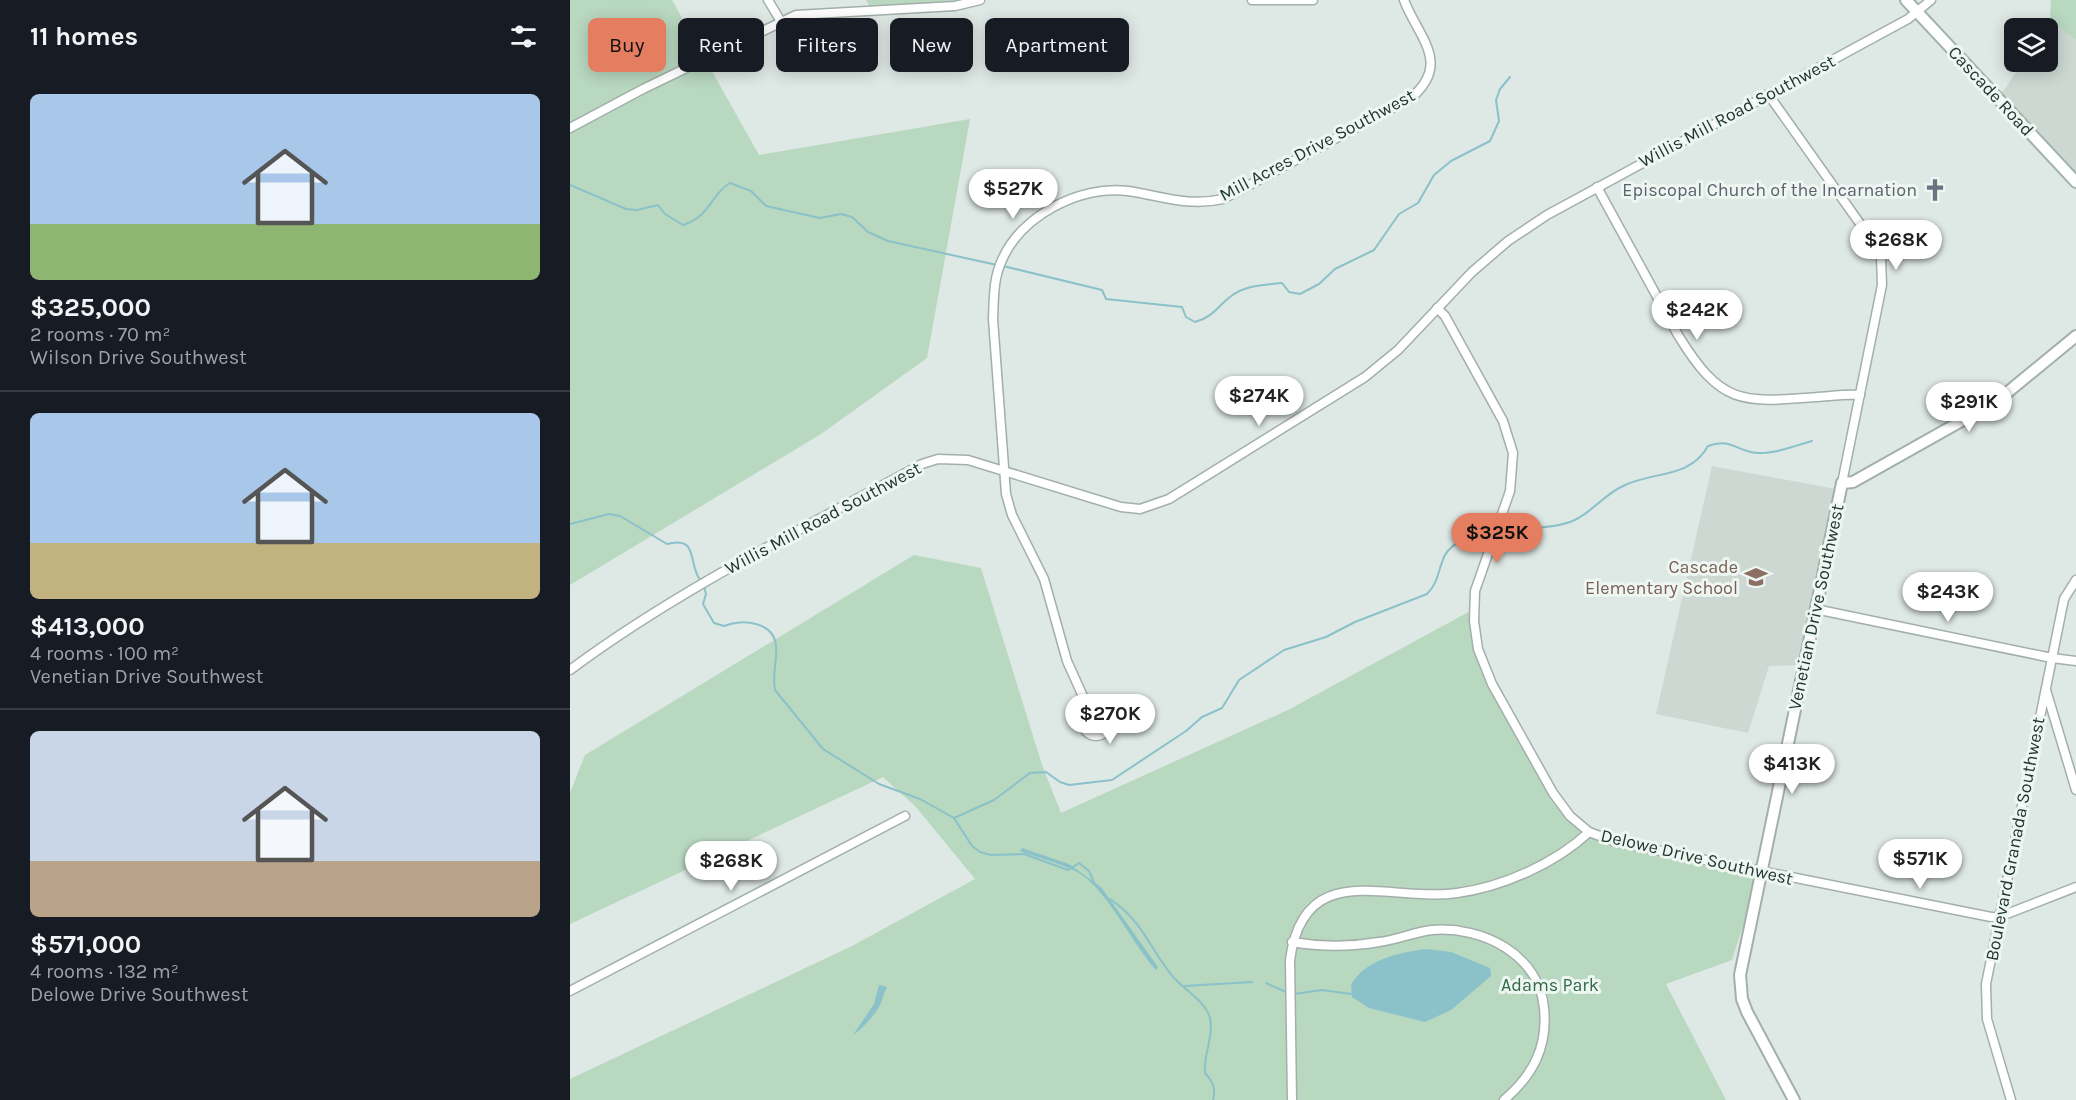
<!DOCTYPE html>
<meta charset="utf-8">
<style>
body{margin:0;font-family:Karla,sans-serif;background:#242831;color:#f1f3f6;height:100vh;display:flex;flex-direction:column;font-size:22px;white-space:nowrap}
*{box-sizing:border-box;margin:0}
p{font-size:20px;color:#9ea1a6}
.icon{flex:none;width:33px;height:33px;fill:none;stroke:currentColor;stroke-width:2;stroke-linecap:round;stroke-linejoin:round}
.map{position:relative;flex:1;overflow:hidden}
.drawer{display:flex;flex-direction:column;background:#171b24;width:570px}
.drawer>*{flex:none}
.guide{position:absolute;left:18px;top:18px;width:570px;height:54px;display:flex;gap:12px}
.fabs{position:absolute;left:1434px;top:18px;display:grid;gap:12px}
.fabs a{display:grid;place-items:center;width:54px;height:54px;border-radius:9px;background:#171b24;box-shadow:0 3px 15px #0003;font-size:30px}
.price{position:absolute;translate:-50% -51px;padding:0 14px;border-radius:21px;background:#fff;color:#222;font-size:20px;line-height:39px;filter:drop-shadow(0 2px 3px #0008)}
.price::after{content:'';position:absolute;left:50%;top:36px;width:18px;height:14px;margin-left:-9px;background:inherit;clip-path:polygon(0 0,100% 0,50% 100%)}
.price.active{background:#e57d60;color:#111}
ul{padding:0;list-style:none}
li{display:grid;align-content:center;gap:12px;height:318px;padding:0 30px}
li+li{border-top:2px solid #363941}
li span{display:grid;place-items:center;height:186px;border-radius:9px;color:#555}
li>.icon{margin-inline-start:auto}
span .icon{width:108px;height:108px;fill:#fffc;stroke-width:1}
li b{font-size:26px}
h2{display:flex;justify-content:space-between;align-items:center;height:72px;padding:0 30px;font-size:26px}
.pill{padding:0 21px;border-radius:9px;background:#171b24;box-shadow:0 3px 15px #0003;font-size:21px;line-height:54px}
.pill.active{background:#e57d60;color:#111}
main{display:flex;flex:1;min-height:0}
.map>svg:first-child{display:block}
.built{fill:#cdd8d3}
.green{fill:#b9d8c0}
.water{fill:#8bc1c9}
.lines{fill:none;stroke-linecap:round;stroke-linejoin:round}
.stream{stroke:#8bc1c9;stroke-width:2}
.minor-casing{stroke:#a2afaa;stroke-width:11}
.tertiary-casing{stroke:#a2afaa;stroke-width:14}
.secondary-casing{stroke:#9fb3ab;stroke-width:14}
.minor{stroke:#fff;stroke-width:8}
.tertiary{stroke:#fff;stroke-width:10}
.secondary{stroke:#fff;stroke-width:10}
.labels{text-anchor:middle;stroke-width:6;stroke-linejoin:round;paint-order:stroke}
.street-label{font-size:18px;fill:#213730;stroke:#eef6f2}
.worship-label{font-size:18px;fill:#5b616d;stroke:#eef6f2;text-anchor:end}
.education-label{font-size:18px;fill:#785e54;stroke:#eef6f2;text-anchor:end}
.park-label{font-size:18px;fill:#306944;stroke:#eef6f2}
</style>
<main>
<section class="drawer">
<h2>11 homes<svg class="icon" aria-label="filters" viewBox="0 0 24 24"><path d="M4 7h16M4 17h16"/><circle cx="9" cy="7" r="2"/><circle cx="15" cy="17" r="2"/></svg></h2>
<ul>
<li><span style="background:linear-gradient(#a9c7e8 70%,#8fb573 0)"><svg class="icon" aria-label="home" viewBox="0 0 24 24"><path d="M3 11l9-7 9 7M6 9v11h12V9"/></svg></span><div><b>$325,000</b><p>2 rooms · 70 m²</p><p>Wilson Drive Southwest</p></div></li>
<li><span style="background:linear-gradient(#a9c7e8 70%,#c2b280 0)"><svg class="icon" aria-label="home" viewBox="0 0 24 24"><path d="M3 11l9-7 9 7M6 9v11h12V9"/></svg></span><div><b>$413,000</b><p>4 rooms · 100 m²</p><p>Venetian Drive Southwest</p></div></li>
<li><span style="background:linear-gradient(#c9d6e8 70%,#b9a48a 0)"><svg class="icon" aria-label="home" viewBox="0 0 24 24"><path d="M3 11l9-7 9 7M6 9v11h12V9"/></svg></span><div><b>$571,000</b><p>4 rooms · 132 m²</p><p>Delowe Drive Southwest</p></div></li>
</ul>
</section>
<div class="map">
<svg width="1506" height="1100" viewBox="0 0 1506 1100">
<rect width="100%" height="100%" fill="#dee8e4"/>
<g class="built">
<polygon points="1480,20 1506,40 1506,179 1428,99 1453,62 1478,62 1478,28 1475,28"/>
<polygon points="1142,466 1271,490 1237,665 1199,666 1178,733 1086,714"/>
</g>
<g class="green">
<polygon points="0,0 102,0 189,155 400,119 357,358 251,434 0,585"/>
<polygon points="296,0 396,0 372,7 300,7"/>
<polygon points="1481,0 1506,0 1506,40 1480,20"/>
<polygon points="344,555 411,568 472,765 491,813 718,710 904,609 903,643 918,679 998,812 1021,835 1189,875 1162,960 1096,984 1156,1100 0,1100 0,1079 282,946 405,879 346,807 313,777 0,924 0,793 15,755"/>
</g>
<g class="water">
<path d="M452,848l47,16 32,23 57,80 -2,3c-24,-26 -50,-83 -79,-98 -17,-9 -39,-14 -57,-21z"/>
<path d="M857,949l24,3 39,16 1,8 -40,34 -26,12 -56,-14 -17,-11 -1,-12c14,-26 50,-33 76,-36z"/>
<path d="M309,985l8,2c-4,7 -5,17 -10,23 -4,7 -17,21 -24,25l21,-31z"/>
</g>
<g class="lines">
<g class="stream">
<path d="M0,185l56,24 11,1 21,-5 7,9 18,11c28,-9 27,-30 47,-42l21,8 15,15 54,12 21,-4 11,3 16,15 20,9 109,24"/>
<path d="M433,266l99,24 4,9 76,8 4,10 9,5c18,-5 22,-15 35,-25 15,-12 34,-12 52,-14l7,9 11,2 19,-10 16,-15 39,-19 25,-36 19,-11 16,-28 17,-14 39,-20 9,-20 -3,-21 4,-11 10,-12"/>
<path d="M0,524l39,-10 11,2 47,28c33,-9 20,21 34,37"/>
<path d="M931,528c21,0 49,1 69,-6 20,-7 33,-27 53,-36 29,-15 67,-7 85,-40 24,-9 30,7 51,7 17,1 37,-8 53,-12"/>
<path d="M134,586l2,8 -3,10 11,19 10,3c18,-8 51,-4 52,21 1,15 -4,28 -1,43l48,59 56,35 41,15 34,19 18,28 8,6 11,3 33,-1 44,16 11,-7 10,8 5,11"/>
<path d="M384,818l40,-18 36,-27 16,-1 14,10 9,3 43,-5 74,-49 16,-14 20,-9 17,-28 45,-30 42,-13 29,-15 72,-28c12,-12 11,-25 18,-39 7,-13 36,-26 50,-27"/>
<path d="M540,899c34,23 40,51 64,79 11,12 32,24 36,40 4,19 -7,36 -5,55 8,9 11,15 8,27"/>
<polyline points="696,983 718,993"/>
<polyline points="614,986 682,982"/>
<polyline points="724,994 752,990 781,994"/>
</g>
<g class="minor-casing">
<g id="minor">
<polyline points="198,0 210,20"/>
<polyline points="682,0 743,0"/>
<polyline points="1198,94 1303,242 1311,258 1312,285 1272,483"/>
<polyline points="0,128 73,89 226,15 385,6 410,0"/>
<path d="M1027,187l81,148c43,70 62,68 140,62 14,-1 28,-3 42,-2"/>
<polyline points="867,308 875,316 933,421 943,453 940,491 905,591 904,621 908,649 922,684 983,793 1000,816 1019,832 1046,842 1421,917 1429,917 1506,887"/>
<polyline points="1245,609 1482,658 1506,661"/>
<path d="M0,670c109,-81 232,-141 352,-206l16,-5 30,1 153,47 19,2 29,-10 196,-122 33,-27 74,-78 36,-31 39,-26 361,-196 23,-19"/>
<polyline points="1476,690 1506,790"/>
<circle cx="526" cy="723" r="13"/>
<path d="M520,712l-23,-51 -23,-82 -32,-64 -6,-21 -13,-175c1,-20 0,-40 9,-59 19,-44 77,-75 126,-69 34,5 60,16 95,8l188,-101c41,-35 7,-61 -7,-98"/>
<path d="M722,942c29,5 58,5 87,0 18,-2 35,-10 53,-12 50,-4 107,24 112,78 4,39 -11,67 -40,92"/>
<polyline points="0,991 335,816"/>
<path d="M722,1100l-2,-140c14,-104 100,-57 167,-67 46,-6 99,-30 132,-61"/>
<polyline points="1441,1100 1417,1019 1416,984 1494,599 1506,580"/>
</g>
</g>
<g class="tertiary-casing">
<polyline id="tertiary" points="1224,1100 1177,1012 1172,999 1170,975 1272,483 1283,482 1427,401 1506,336"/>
</g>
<g class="secondary-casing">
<polyline id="secondary" points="1336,0 1506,182"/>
</g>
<use href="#minor" class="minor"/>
<use href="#tertiary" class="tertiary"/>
<use href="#secondary" class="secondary"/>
</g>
<defs>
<g id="church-bare" transform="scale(1.8)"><path d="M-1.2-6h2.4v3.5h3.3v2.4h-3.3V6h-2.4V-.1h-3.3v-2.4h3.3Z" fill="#6b7280" stroke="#eef6f2" stroke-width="2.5" paint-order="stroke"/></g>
<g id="school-bare" transform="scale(1.8)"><path d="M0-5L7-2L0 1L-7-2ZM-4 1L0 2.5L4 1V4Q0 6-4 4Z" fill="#8d6e63" stroke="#eef6f2" stroke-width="2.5" paint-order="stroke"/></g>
</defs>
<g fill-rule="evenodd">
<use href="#church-bare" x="1365" y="190"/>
<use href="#school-bare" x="1186" y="577"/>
</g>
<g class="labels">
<g class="street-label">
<text transform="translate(1421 91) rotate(47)" y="6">Cascade Road</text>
<text transform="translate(1167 111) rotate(-28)" y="6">Willis Mill Road Southwest</text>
<text transform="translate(747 145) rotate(-28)" y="6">Mill Acres Drive Southwest</text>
<text transform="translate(253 518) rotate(-28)" y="6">Willis Mill Road Southwest</text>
<text transform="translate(1246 607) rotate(-78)" y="6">Venetian Drive Southwest</text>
<text transform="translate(1445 839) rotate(-79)" y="6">Boulevard Granada Southwest</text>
<text transform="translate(1127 857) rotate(13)" y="6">Delowe Drive Southwest</text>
</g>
<g class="worship-label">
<text x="1347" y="196">Episcopal Church of the Incarnation</text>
</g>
<g class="education-label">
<text x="1168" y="573">Cascade<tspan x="1168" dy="21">Elementary School</tspan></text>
</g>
<g class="park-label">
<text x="980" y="991">Adams Park</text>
</g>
</g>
</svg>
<div class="fabs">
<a><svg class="icon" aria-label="layers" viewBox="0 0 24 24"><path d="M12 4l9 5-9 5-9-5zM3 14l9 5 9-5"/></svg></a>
</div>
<b class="price" style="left:443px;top:220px">$527K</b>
<b class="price" style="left:1326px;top:271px">$268K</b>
<b class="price" style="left:1127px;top:341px">$242K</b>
<b class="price" style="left:689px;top:427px">$274K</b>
<b class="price" style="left:1399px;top:433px">$291K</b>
<b class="price active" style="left:927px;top:564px">$325K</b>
<b class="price" style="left:1378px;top:623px">$243K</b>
<b class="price" style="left:540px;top:745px">$270K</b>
<b class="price" style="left:1222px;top:795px">$413K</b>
<b class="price" style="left:1350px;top:890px">$571K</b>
<b class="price" style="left:161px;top:892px">$268K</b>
<div class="guide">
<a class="pill active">Buy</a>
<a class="pill">Rent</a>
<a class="pill">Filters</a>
<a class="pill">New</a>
<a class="pill">Apartment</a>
</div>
</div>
</main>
